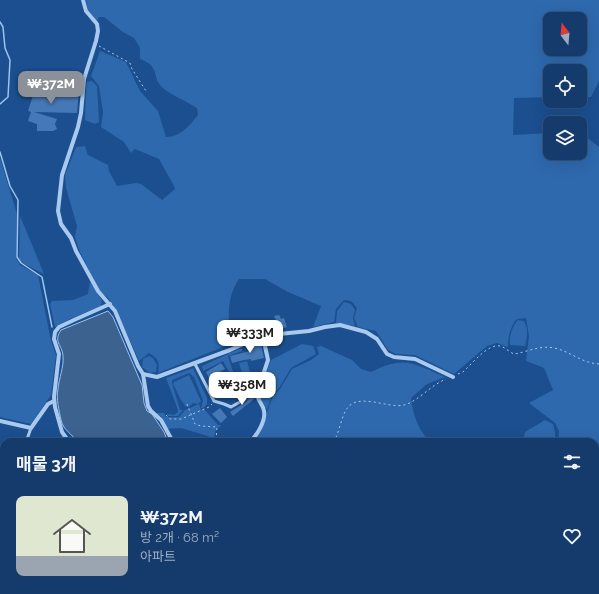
<!DOCTYPE html>
<html lang="ko">
<meta charset="utf-8">
<style>
body{margin:0;font-family:Raleway,"Noto Sans KR",sans-serif;background:#1d4271;color:#f1f3f6;height:100vh;display:flex;flex-direction:column;font-size:15px;white-space:nowrap}
*{box-sizing:border-box;margin:0}
p{font-size:13px;color:#9dadc1}
.icon{flex:none;width:22px;height:22px;fill:none;stroke:currentColor;stroke-width:2;stroke-linecap:round;stroke-linejoin:round}
.map{position:relative;flex:1;overflow:hidden}
.drawer{position:absolute;left:0px;top:438px;width:599px;height:156px;display:flex;flex-direction:column;background:#143b6b;border-radius:12px 12px 0 0;box-shadow:0 4px 16px #0002,0 0 0 1px #33557e}
.drawer>*{flex:none}
.needle{width:26px;rotate:344deg}
.fabs{position:absolute;left:543px;top:12px;display:grid;gap:8px}
.fabs a{display:grid;place-items:center;width:44px;height:44px;border-radius:8px;background:#143b6b;box-shadow:0 4px 16px #0002,0 0 0 1px #33557e;font-size:20px}
.price{position:absolute;translate:-50% -34px;padding:0 9px;border-radius:8px;background:#fff;color:#222;font-size:13px;line-height:26px;filter:drop-shadow(0 1px 2px #0008)}
.price::after{content:'';position:absolute;left:50%;top:24px;width:12px;height:9px;margin-left:-6px;background:inherit;clip-path:polygon(0 0,100% 0,50% 100%)}
.price.selected{background:#8c9099;color:#fff}
ul{padding:0;list-style:none}
li{display:flex;align-items:center;gap:12px;height:100px;padding:0 16px}
li span{display:grid;place-items:center;flex:none;width:112px;height:80px;border-radius:8px;color:#555}
li>.icon{margin-inline-start:auto}
span .icon{width:48px;height:48px;fill:#fffc;stroke-width:1}
li b{font-size:17px}
h2{display:flex;justify-content:space-between;align-items:center;height:48px;padding:0 16px;font-size:17px}
.map>svg:first-child{display:block}
.green{fill:#2e69ad;fill-rule:evenodd}
.water{fill:#3c6290;stroke:#9cc4f0}
.lines{fill:none;stroke-linecap:round;stroke-linejoin:round}
.stream{stroke:#9cc4f0;stroke-width:1.5}
.building{fill:#4478b7}
.path{stroke:#a9c9ee;stroke-width:1;stroke-dasharray:2 3;stroke-linecap:butt}
.service{stroke:#a9c9ee;stroke-width:3}
.minor{stroke:#a9c9ee;stroke-width:4}
</style>
<div class="map">
<svg width="599" height="594" viewBox="0 0 599 594">
<rect width="100%" height="100%" fill="#1b4f8f"/>
<g class="green">
<path d="M86,0h513v81l-8,16h-11v-26h-30v26l-36,1 -1,37 37,-2v20h30v-21l19,15v447h-114l-1,-4h111v-148h-37l1,-11 -4,-8 -26,-20 24,-13 -9,-22 -18,-7 3,-25 -3,-18 -9,1c-7,8 -9,18 -9,28l-11,-4 -10,3 -33,28 -39,-19 -19,-1 -8,-4 -12,-19 -18,-4 -4,-9 3,-10 -6,-7 -7,-1 -8,9 -2,13 -21,5 8,-21 -33,-14 -23,-13h-26c-13,19 -12,43 -6,64l-75,30c2,-10 0,-15 -9,-20l-10,8 -23,-51 -8,-12 -9,-8 -20,-40 -4,-13 2,-11 -11,-38 -1,-13 11,-28 9,-1 3,9 20,10 1,6 8,15 19,-3 5,1 21,16 13,-11 -1,-3 -15,-27 -24,-10 -4,4 -7,-11 -23,-15 2,-15 -4,-26 -8,-10 9,-25 26,11 14,29 18,20 8,26c15,0 24,-12 32,-22l-1,-7c-9,-6 -28,-14 -35,-21 -11,-11 -1,-20 -22,-28v-11l-6,-10 -11,-6 -19,-15h-5l-2,4 -9,-11zM550,19h30v30h-30z"/>
<polygon points="92,81 97,86 99,122 95,124 85,120 86,87 87,82"/>
<polygon points="0,158 17,214 16,258 20,265 38,275 51,341 56,355 51,395 31,424 0,417"/>
<polygon points="20,216 44,274 20,262 19,258"/>
<polygon points="90,281 102,300 101,306 70,319 55,327 50,304 52,301 73,300 88,294"/>
<polygon points="344,302 351,304 355,310 353,318 355,326 336,323 337,311"/>
<path d="M518,320l6,1c5,9 3,16 1,25l-15,-1c-1,-8 2,-19 8,-25z"/>
<polygon points="302,344 313,346 316,354 291,368 279,388 272,395 267,410 259,395 261,384 271,360"/>
<path d="M321,346l31,14 9,9 10,3c33,-17 42,-9 74,5l-18,7 -16,14c2,16 7,32 19,44h-177l8,-13 12,-33 7,-7 12,-20 19,-9 8,-6 -2,-7z"/>
<polygon points="239,349 242,349 242,351 228,356 234,375 232,377 223,361 203,371 202,366"/>
<polygon points="149,356 153,358 157,365 156,372 150,373 142,367 143,359"/>
<polygon points="247,361 254,387 252,394 248,392 239,363"/>
<polygon points="193,368 207,398 207,404 203,408 201,408 203,400 194,377 189,373 172,380 172,383 180,410 183,410 178,416 168,416 167,414 174,415 178,412 178,410 166,378"/>
<polygon points="189,375 201,401 198,404 193,403 189,407 186,407 181,400 173,384 174,382"/>
<polygon points="199,404 201,410 204,409 218,425 221,425 221,426 216,429 214,438 181,428 167,429 162,417 156,413 164,413 166,417 179,417 185,410"/>
<polygon points="545,420 553,424 555,432 555,442 523,442 525,432"/>
<polygon points="88,590 153,590 157,593 167,594 88,594"/>
<polygon points="183,590 436,590 434,592 435,594 178,594"/>
</g>
<path class="water" d="M108,311l5,6 29,68 2,18 3,8 5,3 12,18 4,10h-92c-4,-10 -12,-10 -15,-22 -2,-10 -5,-21 -3,-31 1,-11 6,-22 5,-33 -1,-12 -10,-14 -2,-26z"/>
<g class="lines">
<g class="stream">
<polyline points="0,22 3,27 5,48 10,60 8,97 0,104"/>
<polyline points="0,152 10,186 18,200 17,257 21,263 42,277 52,327"/>
</g>
</g>
<g class="building">
<polygon points="38,80 53,85 53,88 79,89 77,113 34,112 57,119 55,124 57,129 53,131 37,131 37,124 28,121 31,112 28,111"/>
<polygon points="279,315 281,319 284,318 287,327 281,329 279,324 272,326 270,321 276,320 274,316"/>
<polygon points="260,341 264,358 251,361 251,359 244,360 232,363 230,356 250,351 249,345"/>
<polygon points="221,363 225,369 209,378 206,372"/>
<polygon points="252,395 254,399 233,416 230,412 246,402"/>
<polygon points="220,408 227,417 221,423 212,414"/>
</g>
<g class="lines">
<g class="path">
<polyline points="99,46 130,63 132,69 146,91"/>
<path d="M458,374l5,-2c8,-7 25,-29 37,-26 5,1 9,6 14,8 13,-2 26,-9 40,-6 16,3 27,15 45,16"/>
<polyline points="187,404 195,424 201,426 217,427 216,442"/>
<polyline points="166,415 170,419 181,419 209,407 212,404"/>
<path d="M334,442c5,-10 7,-23 12,-32 11,-19 41,-1 58,-5 13,-3 27,-20 42,-26"/>
<polyline points="460,590 461,594"/>
<polyline points="347,594 349,590"/>
</g>
<g class="service">
<polyline points="195,364 214,401 224,404 231,407 245,399"/>
<polyline points="26,442 31,428"/>
</g>
<g class="minor">
<polyline points="83,0 86,11 97,24 98,31 96,41 84,79 81,113 78,127 62,175 58,211 61,224 71,238 76,251 98,291 115,311 138,366 143,374 157,377 230,350 256,338 269,335 309,331 325,327 340,325 366,332 377,339 387,354 394,357 415,359 453,377"/>
<polyline points="143,374 148,406 151,411 161,420 173,442"/>
<polyline points="0,421 31,428 48,404 54,401"/>
<polyline points="69,442 62,432 55,407 54,397 59,354 54,339 55,332 59,327 74,320 110,304"/>
<path d="M250,442c7,-7 16,-21 14,-31 -1,-7 -7,-11 -7,-18l11,-33 -5,-23"/>
<polyline points="174,590 174,594"/>
</g>
</g>
</svg>
<div class="fabs">
<a><svg class="needle" viewBox="-14 -14 28 28"><path d="M0-13l5 13h-10z" fill="#e53935"/><path d="M0 13l5-13h-10z" fill="#9dadc1"/></svg></a>
<a><svg class="icon" aria-label="locate" viewBox="0 0 24 24"><circle cx="12" cy="12" r="6"/><path d="M12 2v4M12 18v4M2 12h4M18 12h4"/></svg></a>
<a><svg class="icon" aria-label="layers" viewBox="0 0 24 24"><path d="M12 4l9 5-9 5-9-5zM3 14l9 5 9-5"/></svg></a>
</div>
<b class="price selected" style="left:51px;top:105px">₩372M</b>
<b class="price" style="left:250px;top:354px">₩333M</b>
<b class="price" style="left:242px;top:406px">₩358M</b>
<section class="drawer">
<h2>매물 3개<svg class="icon" aria-label="filters" viewBox="0 0 24 24"><path d="M4 7h16M4 17h16"/><circle cx="9" cy="7" r="2"/><circle cx="15" cy="17" r="2"/></svg></h2>
<ul>
<li><span style="background:linear-gradient(#dfe7d0 75%,#9aa5b1 0)"><svg class="icon" aria-label="home" viewBox="0 0 24 24"><path d="M3 11l9-7 9 7M6 9v11h12V9"/></svg></span><div><b>₩372M</b><p>방 2개 · 68 m²</p><p>아파트</p></div><svg class="icon" aria-label="heart" viewBox="0 0 24 24"><path d="M12 20l-8-8c-3-5 5-10 8-4 3-6 11-1 8 4z"/></svg></li>
</ul>
</section>
</div>
